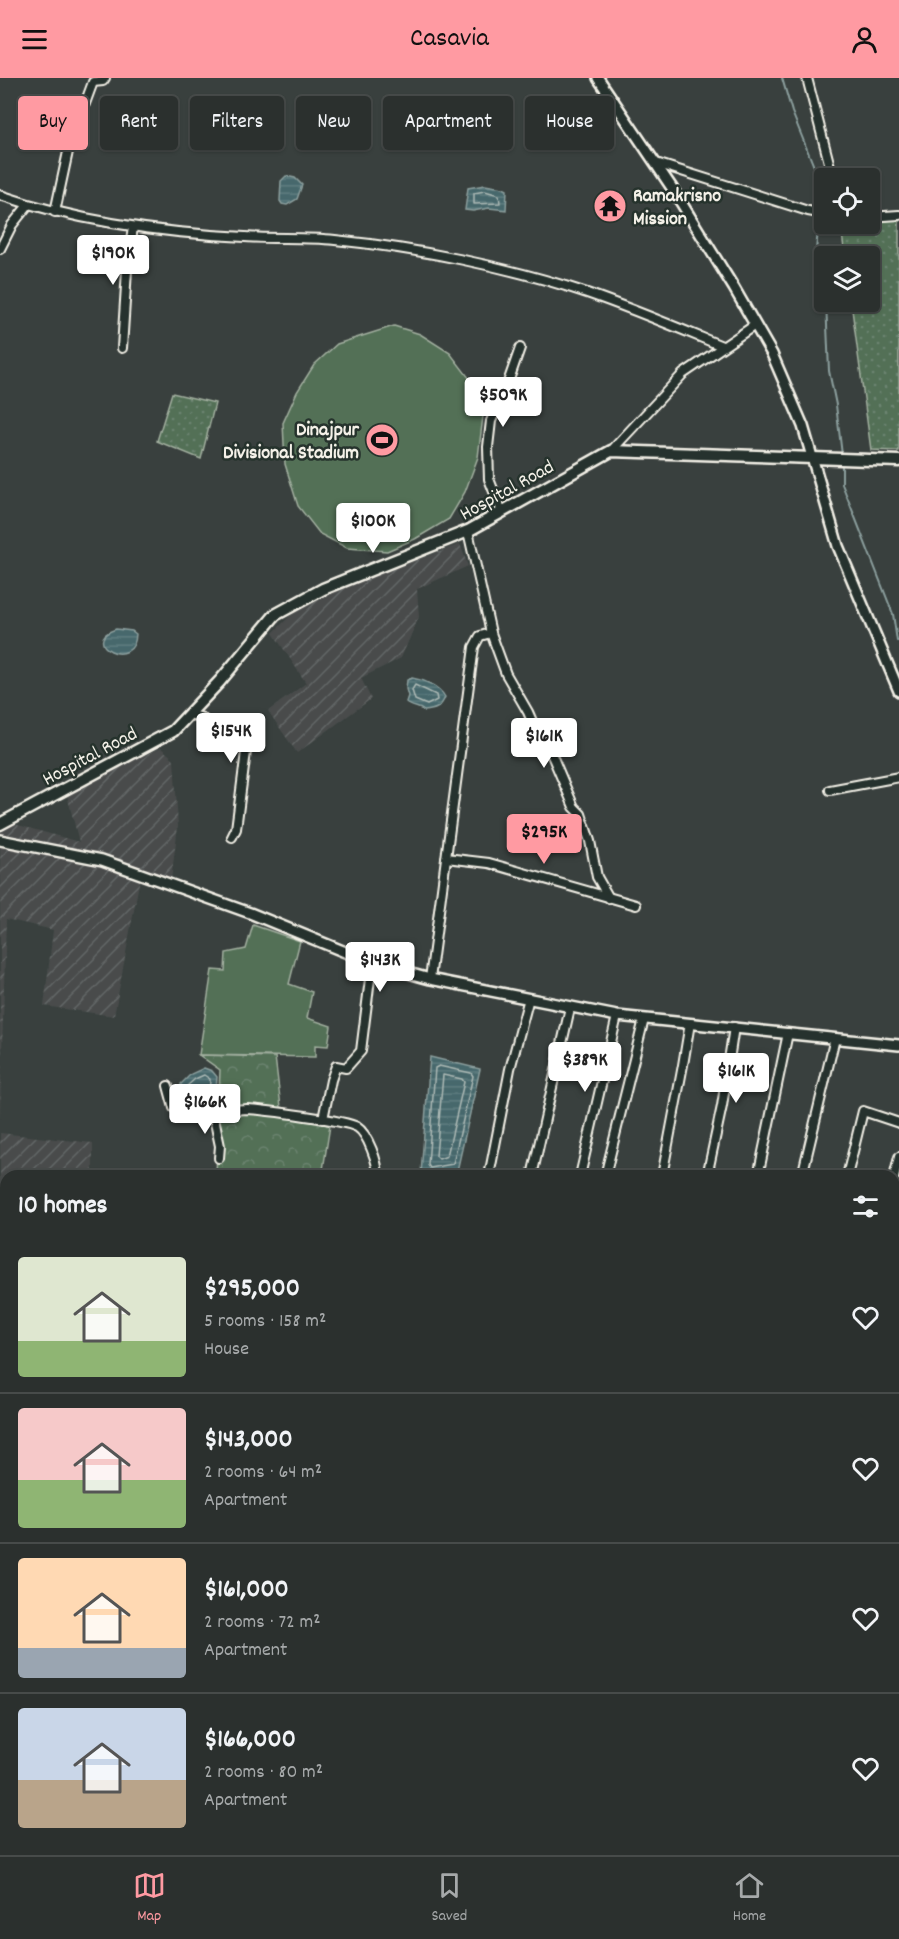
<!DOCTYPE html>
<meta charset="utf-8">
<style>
body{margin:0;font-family:Dekko,sans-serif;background:#333836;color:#f1f3f6;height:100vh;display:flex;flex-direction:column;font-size:22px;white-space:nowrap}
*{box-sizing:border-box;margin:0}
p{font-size:20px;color:#a6a9aa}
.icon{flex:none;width:33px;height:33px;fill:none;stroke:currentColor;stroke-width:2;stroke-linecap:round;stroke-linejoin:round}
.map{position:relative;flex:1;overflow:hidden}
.drawer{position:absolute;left:0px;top:1092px;width:900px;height:686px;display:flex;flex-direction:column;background:#2b302e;border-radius:18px 18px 0 0;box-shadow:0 2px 4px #0004,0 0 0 2px #474b4a}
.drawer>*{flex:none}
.banner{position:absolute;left:18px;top:18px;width:864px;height:54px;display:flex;gap:12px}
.tools{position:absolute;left:814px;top:90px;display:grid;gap:12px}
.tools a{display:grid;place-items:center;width:66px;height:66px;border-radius:6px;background:#2b302e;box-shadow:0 2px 4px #0004,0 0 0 2px #474b4a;font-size:30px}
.price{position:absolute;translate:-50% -51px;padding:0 14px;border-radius:6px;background:#fff;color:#222;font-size:20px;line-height:39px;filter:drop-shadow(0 2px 3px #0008)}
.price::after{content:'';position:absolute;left:50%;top:36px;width:18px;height:14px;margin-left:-9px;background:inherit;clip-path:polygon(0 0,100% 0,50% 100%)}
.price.active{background:#ff9aa2;color:#111}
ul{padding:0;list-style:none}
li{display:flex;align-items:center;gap:18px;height:150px;padding:0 18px}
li+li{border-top:2px solid #474b4a}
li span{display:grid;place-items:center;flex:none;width:168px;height:120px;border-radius:6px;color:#555}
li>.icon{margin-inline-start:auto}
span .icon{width:72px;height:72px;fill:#fffc;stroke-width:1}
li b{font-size:26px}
h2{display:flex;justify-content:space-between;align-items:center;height:72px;padding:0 18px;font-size:26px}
.pill{padding:0 21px;border-radius:6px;background:#2b302e;box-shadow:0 2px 4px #0004,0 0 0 2px #474b4a;font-size:21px;line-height:54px}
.pill.active{background:#ff9aa2;color:#111}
header{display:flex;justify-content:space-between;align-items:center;height:78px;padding:0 18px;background:#ff9aa2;color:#111;font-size:27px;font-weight:600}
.dock{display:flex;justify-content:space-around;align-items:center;height:84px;border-top:2px solid #474b4a;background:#2b302e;font-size:16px;color:#a6a9aa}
.dock a{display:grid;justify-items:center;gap:3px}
.dock .active{color:#ff9aa2}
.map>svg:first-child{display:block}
.industrial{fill:url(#industrial-furrows)}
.grass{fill:#526f57;stroke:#a3b0a0;stroke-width:1.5}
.forest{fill:url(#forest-crowns);stroke:#a3b0a0;stroke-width:1.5}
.park{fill:url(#park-dots);stroke:#a3b0a0;stroke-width:1.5}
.water{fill:url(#water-rules);stroke:#8c9f9e;stroke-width:1.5}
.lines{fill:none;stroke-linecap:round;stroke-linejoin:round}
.shore{stroke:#aebab6;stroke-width:1.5}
.stream{stroke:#8c9f9e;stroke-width:2}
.minor-casing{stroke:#f4f1e8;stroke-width:12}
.tertiary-casing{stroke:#f4f1e8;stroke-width:14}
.secondary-casing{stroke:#f4f1e8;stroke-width:15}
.minor{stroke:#26332d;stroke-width:8}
.tertiary{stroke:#26332d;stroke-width:9}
.secondary{stroke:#26332d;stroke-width:10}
.labels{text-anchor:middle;stroke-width:5;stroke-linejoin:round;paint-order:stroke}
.poi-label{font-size:20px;font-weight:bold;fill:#f4f1e8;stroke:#26332d;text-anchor:start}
.street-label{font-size:20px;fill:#f4f1e8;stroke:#26332d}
</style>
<header><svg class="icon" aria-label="menu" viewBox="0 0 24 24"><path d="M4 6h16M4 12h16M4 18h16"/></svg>Casavia<svg class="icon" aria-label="person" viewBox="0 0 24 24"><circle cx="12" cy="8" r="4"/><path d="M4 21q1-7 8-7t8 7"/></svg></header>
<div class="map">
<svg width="899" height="1777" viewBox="0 0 899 1777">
<defs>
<pattern id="industrial-furrows" width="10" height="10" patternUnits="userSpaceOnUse" patternTransform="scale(1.5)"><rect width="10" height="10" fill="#494c4c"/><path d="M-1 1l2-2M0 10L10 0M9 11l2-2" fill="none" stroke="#646666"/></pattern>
<pattern id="forest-crowns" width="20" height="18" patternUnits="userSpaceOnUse" patternTransform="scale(1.5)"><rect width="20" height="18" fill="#526f57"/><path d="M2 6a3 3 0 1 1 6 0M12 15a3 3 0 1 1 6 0" fill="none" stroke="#6c846f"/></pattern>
<pattern id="park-dots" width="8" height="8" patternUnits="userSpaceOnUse" patternTransform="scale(1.5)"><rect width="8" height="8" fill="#526f57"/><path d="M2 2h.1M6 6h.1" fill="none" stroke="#6c846f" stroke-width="1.8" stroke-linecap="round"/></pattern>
<pattern id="water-rules" width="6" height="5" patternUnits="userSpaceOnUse" patternTransform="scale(1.5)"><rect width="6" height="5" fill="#46686c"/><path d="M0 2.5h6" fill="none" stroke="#617e81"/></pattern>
</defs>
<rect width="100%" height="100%" fill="#39403e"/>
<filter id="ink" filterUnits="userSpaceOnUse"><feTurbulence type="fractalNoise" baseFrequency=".0167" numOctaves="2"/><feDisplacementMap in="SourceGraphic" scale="12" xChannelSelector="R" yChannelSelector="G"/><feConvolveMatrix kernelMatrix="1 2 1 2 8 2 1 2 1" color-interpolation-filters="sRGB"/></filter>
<g filter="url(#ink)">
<g class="industrial">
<polygon points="460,466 468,488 417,511 419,539 401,580 361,600 371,621 297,675 268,633 306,605 273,555 295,533 357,504"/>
<polygon points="161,670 174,681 178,748 171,802 141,795 114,938 44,928 53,852 6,841 0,1041 0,742 79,764 67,717 99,697"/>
<polygon points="0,1055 93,1065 93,1098 6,1098 6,1154 0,1154"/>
</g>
<g class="grass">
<polygon points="394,248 420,256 450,275 473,305 483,338 478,379 465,414 449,441 415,461 387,473 347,470 320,456 298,428 285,386 283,345 297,314 314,287 337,266"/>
<polygon points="253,847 300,863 289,906 312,914 307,940 331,948 328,968 315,967 315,979 199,977 212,892 225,893 226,875 246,871"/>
</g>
<polygon class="forest" points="199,977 275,979 281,1029 331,1041 322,1098 216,1098 220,992"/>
<g class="park">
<polygon points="327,18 367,31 362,65 315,53"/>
<polygon points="899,140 899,373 871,372 851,224 870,224 870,178 845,178 841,148"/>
<polygon points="172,315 215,325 201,381 157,363"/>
</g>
<g class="water">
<polygon points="286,98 295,100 302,107 297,121 287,127 282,126 280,123 281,103"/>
<polygon points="485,107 503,110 507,112 506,132 489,130 473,133 465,132 468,110"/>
<path d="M116,551l16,2 4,3c-1,39 -59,8 -20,-5z"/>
<path d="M412,600c12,2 27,8 33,19 -4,11 -10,13 -21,14 -6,-5 -12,-3 -18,-9l2,-6 -2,-7 1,-9z"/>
<polygon points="430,979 480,991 457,1093 421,1096"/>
<polygon points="204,990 212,993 217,999 215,1023 206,1030 180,1026 181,1006 191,996"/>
</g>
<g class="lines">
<g class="shore">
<polygon points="485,113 499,117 500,125 474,126 474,115"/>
<polygon points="415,607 436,617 437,622 427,627 415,622 412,612"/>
<polygon points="439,988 471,995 473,998 453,1086 430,1090 428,1087 435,990"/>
<polygon points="204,997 210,1001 209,1020 203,1023 188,1021 187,1008 195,1001"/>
<polygon points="443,997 462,1001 464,1004 447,1078 439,1081 436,1078"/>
</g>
<g class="stream">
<polyline points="782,0 792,34 825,116"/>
<path d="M823,137c-7,17 -9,43 -4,61 2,7 5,12 6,18"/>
<polyline points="826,224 829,293 836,327 842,377"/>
<polyline points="842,386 842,406 893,536 897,563 899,563"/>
</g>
<g class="minor-casing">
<g id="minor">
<polyline points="807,0 833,100"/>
<polyline points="656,85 808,133 825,136"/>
<path d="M0,117c79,27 161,38 245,42 30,2 60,0 90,3 81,8 175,27 252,53 46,16 91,35 135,53"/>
<polyline points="55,134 69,69 93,4 103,3 105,0"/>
<polyline points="870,139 899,137"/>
<polyline points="0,171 12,147 28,127"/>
<polyline points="122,270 127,192 133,149"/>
<polyline points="611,373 683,296 755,247"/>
<polyline points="502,434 489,401 488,369 491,343 505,313 520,270"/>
<polyline points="468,453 491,555 506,596 528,634 538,657 551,675 574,729 581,736 590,763 597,799 609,820"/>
<polyline points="190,636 202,640 213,651 245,663 247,666 236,751 232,759"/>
<polyline points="830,712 899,699"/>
<polyline points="446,780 489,785 636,827"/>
<polyline points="430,901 474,569 480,558 491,555"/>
<path d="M168,1008l6,22 4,3c12,2 25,3 37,2 11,-1 21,-4 32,-4 17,1 98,11 110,18 11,7 21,36 21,49"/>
<polyline points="213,1035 220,1068 219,1080"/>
<polyline points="323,1041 331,1002 336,988 346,990 361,973 372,885"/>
<polyline points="489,1098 510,991 529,920"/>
<polyline points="532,1098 570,930"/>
<polyline points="580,1098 617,938"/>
<polyline points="605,1098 644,941"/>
<polyline points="662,1098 683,987 690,945"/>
<polyline points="707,1098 722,1028 734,949"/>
<polyline points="758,1098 788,955"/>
<polyline points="802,1098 835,960"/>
<polyline points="847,1098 863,1033 899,1045"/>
<polyline points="894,1100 899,1079"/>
<polyline points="894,1205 899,1203"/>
<polyline points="894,1306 899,1307"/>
<polyline points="894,1497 899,1498"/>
<polyline points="894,1545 899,1546"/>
<polyline points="894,1614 899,1591"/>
<polyline points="894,1624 899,1625"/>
<polyline points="183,1777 183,1772"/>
<polyline points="321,1777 322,1772"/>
<polyline points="442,1777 444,1772"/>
<polyline points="511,1777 512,1772"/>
<polyline points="557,1777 558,1772"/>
<polyline points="606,1777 607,1772"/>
<polyline points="655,1777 657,1772"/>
<polyline points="718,1777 719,1772"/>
<polyline points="774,1777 776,1772"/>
<polyline points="830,1777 831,1772"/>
</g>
</g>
<g class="tertiary-casing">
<g id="tertiary">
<polyline points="598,0 674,113 734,210 772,276 803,348 838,468 899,613"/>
<polyline points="0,762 102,782 250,835 372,885 430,901 617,938 899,967"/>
</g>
</g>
<g class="secondary-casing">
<polyline id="secondary" points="0,746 173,653 220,603 275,537 323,511 468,453 611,373 899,383"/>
</g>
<use href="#minor" class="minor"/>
<use href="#tertiary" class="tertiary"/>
<use href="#secondary" class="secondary"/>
</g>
</g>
<defs>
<g id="temple-disc" transform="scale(1.725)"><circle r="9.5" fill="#ff9aa2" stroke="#26332d"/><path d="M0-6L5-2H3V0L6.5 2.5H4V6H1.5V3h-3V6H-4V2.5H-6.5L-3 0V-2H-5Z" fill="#111"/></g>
<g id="stadium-disc" transform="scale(1.725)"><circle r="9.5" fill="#ff9aa2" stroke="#26332d"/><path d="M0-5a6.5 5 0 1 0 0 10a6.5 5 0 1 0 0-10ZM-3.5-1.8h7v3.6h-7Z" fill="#111"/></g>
</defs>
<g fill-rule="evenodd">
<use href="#temple-disc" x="610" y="128"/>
<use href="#stadium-disc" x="382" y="362"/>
</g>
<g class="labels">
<g class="poi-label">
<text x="633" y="123">Ramakrisno<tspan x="633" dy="23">Mission</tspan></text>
<text x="359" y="357" text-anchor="end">Dinajpur<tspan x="359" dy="23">Divisional Stadium</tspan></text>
</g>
<g class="street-label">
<text transform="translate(506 411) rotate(-29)" y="7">Hospital Road</text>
<text transform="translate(89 677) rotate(-28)" y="7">Hospital Road</text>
</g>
</g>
</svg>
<div class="tools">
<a><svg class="icon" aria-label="locate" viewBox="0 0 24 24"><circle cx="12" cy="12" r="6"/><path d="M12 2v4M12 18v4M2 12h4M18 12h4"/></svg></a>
<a><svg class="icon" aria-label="layers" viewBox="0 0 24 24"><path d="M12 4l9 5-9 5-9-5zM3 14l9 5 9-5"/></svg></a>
</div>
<b class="price" style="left:113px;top:208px">$190K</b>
<b class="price" style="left:503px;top:350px">$509K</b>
<b class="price" style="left:373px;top:476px">$100K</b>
<b class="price" style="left:231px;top:686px">$154K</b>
<b class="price" style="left:544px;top:691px">$161K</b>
<b class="price active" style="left:544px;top:787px">$295K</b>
<b class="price" style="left:380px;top:915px">$143K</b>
<b class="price" style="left:585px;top:1015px">$389K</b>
<b class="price" style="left:736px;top:1026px">$161K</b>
<b class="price" style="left:205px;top:1057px">$166K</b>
<div class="banner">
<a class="pill active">Buy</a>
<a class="pill">Rent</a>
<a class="pill">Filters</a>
<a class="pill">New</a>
<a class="pill">Apartment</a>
<a class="pill">House</a>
</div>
<section class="drawer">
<h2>10 homes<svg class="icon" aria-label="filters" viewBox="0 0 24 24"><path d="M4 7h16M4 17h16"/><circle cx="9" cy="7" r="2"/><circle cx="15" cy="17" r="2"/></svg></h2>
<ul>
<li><span style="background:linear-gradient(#dfe7d0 70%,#8fb573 0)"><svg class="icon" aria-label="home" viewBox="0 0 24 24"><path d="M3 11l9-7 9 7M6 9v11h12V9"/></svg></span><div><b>$295,000</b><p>5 rooms · 158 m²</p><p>House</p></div><svg class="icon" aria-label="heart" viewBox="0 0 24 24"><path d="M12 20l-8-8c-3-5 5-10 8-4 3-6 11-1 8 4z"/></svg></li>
<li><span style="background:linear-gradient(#f6c9c9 60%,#8fb573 0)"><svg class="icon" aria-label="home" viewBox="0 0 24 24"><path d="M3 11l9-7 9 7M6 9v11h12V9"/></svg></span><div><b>$143,000</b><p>2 rooms · 64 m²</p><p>Apartment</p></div><svg class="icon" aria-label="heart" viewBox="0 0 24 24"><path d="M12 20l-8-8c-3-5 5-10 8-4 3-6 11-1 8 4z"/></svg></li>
<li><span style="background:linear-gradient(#ffd9b3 75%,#9aa5b1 0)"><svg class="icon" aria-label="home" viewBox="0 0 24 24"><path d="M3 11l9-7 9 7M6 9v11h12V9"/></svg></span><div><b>$161,000</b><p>2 rooms · 72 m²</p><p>Apartment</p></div><svg class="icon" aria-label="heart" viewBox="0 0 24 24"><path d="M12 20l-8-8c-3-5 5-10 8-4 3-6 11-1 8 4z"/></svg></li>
<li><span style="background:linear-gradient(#c9d6e8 60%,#b9a48a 0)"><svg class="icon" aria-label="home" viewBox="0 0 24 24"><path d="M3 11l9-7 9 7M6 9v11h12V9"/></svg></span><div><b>$166,000</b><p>2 rooms · 80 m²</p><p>Apartment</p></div><svg class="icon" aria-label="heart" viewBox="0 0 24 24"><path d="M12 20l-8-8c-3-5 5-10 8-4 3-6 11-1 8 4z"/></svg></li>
</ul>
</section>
</div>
<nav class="dock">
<a class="active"><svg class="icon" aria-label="map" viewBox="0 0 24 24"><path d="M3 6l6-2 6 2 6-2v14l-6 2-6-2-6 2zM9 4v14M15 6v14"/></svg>Map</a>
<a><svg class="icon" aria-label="saved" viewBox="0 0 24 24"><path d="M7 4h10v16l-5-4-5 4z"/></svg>Saved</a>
<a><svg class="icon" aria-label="home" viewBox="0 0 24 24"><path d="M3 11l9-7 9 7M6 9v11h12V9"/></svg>Home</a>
</nav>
